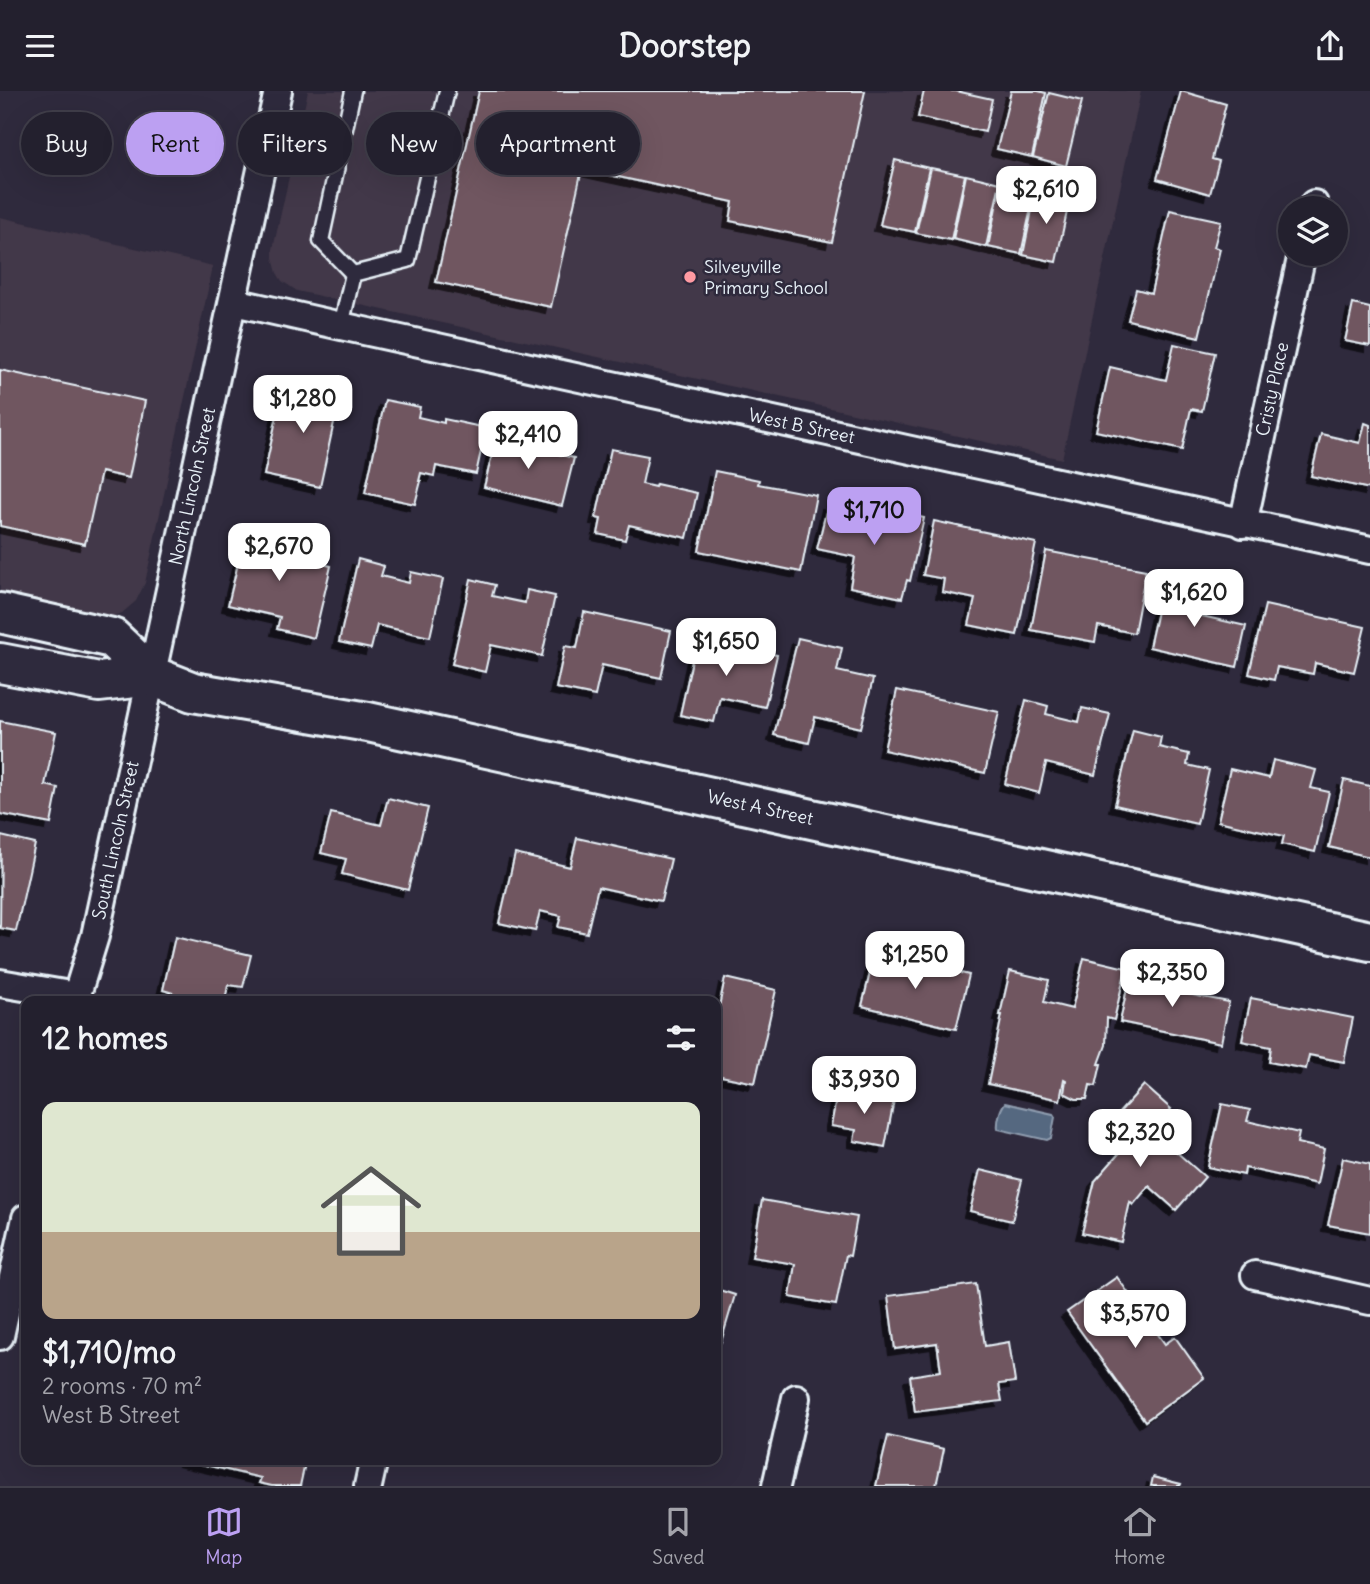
<!DOCTYPE html>
<meta charset="utf-8">
<style>
body{margin:0;font-family:Delius,sans-serif;background:#2f2d3a;color:#f1f3f6;height:100vh;display:flex;flex-direction:column;font-size:26px;white-space:nowrap}
*{box-sizing:border-box;margin:0}
p{font-size:23px;color:#a3a3aa}
.icon{flex:none;width:38px;height:38px;fill:none;stroke:currentColor;stroke-width:2;stroke-linecap:round;stroke-linejoin:round}
.map{position:relative;flex:1;overflow:hidden}
.sheet{position:absolute;left:21px;top:905px;width:700px;height:469px;display:flex;flex-direction:column;background:#23202e;border-radius:14px;box-shadow:0 7px 28px #0002,0 0 0 2px #403e4a}
.sheet>*{flex:none}
.top-card{position:absolute;left:21px;top:21px;width:700px;height:63px;display:flex;gap:14px}
.fabs{position:absolute;left:1278px;top:105px;display:grid;gap:14px}
.fabs a{display:grid;place-items:center;width:70px;height:70px;border-radius:50%;background:#23202e;box-shadow:0 7px 28px #0002,0 0 0 2px #403e4a;font-size:35px}
.price{position:absolute;translate:-50% -60px;padding:0 16px;border-radius:14px;background:#fff;color:#222;font-size:23px;line-height:46px;filter:drop-shadow(0 2px 4px #0008)}
.price::after{content:'';position:absolute;left:50%;top:42px;width:21px;height:16px;margin-left:-10px;background:inherit;clip-path:polygon(0 0,100% 0,50% 100%)}
.price.current{background:#bca0f2;color:#111}
ul{padding:0;list-style:none}
li{display:grid;align-content:center;gap:14px;height:371px;padding:0 21px}
li+li{border-top:2px solid #403e4a}
li span{display:grid;place-items:center;height:217px;border-radius:14px;color:#555}
li>.icon{margin-inline-start:auto}
span .icon{width:126px;height:126px;fill:#fffc;stroke-width:1}
li b{font-size:30px}
h2{display:flex;justify-content:space-between;align-items:center;height:84px;padding:0 21px;font-size:30px}
.tag{padding:0 24px;border-radius:32px;background:#23202e;box-shadow:0 7px 28px #0002,0 0 0 2px #403e4a;font-size:24px;line-height:63px}
.tag.current{background:#bca0f2;color:#111}
header{display:flex;justify-content:space-between;align-items:center;height:91px;padding:0 21px;background:#23202e;font-size:32px;font-weight:700}
.dock{display:flex;justify-content:space-around;align-items:center;height:98px;border-top:2px solid #403e4a;background:#23202e;font-size:19px;color:#a3a3aa}
.dock a{display:grid;justify-items:center;gap:4px}
.dock .current{color:#bca0f2}
.map>svg:first-child{display:block}
.built{fill:#423848}
.water{fill:#556780;stroke:#909eb0;stroke-width:2}
.building{fill:#6f5761;stroke:#e8f1f8;stroke-width:2;filter:url(#shadow)}
.lines{fill:none;stroke-linecap:round;stroke-linejoin:round}
.service-casing{stroke:#e8f1f8;stroke-width:19}
.minor-casing{stroke:#e8f1f8;stroke-width:32}
.secondary-casing{stroke:#e8f1f8;stroke-width:44}
.service{stroke:#2f2a3d;stroke-width:14}
.minor{stroke:#2f2a3d;stroke-width:26}
.secondary{stroke:#2f2a3d;stroke-width:38}
.poi-dot{fill:#ff9aa2;stroke:#2f2a3d;stroke-width:2.5}
.labels{text-anchor:middle;stroke-width:5;stroke-linejoin:round;paint-order:stroke}
.poi-label{font-size:18px;fill:#e8f1f8;stroke:#2f2a3d;text-anchor:start}
.street-label{font-size:18px;fill:#e8f1f8;stroke:#2f2a3d}
</style>
<header><svg class="icon" aria-label="menu" viewBox="0 0 24 24"><path d="M4 6h16M4 12h16M4 18h16"/></svg>Doorstep<svg class="icon" aria-label="share" viewBox="0 0 24 24"><path d="M12 15V3M7 8l5-5 5 5M5 13v7h14v-7"/></svg></header>
<div class="map">
<svg width="1370" height="1395" viewBox="0 0 1370 1395">
<defs>
<filter id="shadow"><feDropShadow dx="-6" dy="6" stdDeviation="0" flood-color="#0009"/></filter>
</defs>
<rect width="100%" height="100%" fill="#2f2a3d"/>
<filter id="ink" filterUnits="userSpaceOnUse"><feTurbulence type="fractalNoise" baseFrequency=".0143" numOctaves="2"/><feDisplacementMap in="SourceGraphic" scale="14" xChannelSelector="R" yChannelSelector="G"/><feConvolveMatrix kernelMatrix="1 2 1 2 8 2 1 2 1" color-interpolation-filters="sRGB"/></filter>
<g filter="url(#ink)">
<g class="built">
<polygon points="308,0 1141,0 1062,368 297,200 282,190 277,182 273,167 273,158"/>
<polygon points="0,126 213,175 145,492 136,510 122,522 114,525 102,526 0,504"/>
</g>
<path class="water" d="M1005,1012l48,11 2,3 -4,21 -4,2 -49,-11c-1,-8 2,-20 7,-26z"/>
<g class="building">
<polygon points="479,0 865,0 832,151 730,130 733,111 582,78 551,216 436,191"/>
<polygon points="924,0 956,0 992,8 985,41 918,26"/>
<polygon points="1011,0 1038,0 1046,2 1032,66 997,58"/>
<polygon points="1181,0 1226,13 1212,68 1219,70 1210,103 1157,88"/>
<polygon points="1049,2 1082,10 1066,75 1033,66"/>
<polygon points="895,69 929,77 915,141 880,134"/>
<polygon points="931,77 965,84 951,149 916,142"/>
<polygon points="966,84 1000,92 986,156 953,148"/>
<polygon points="1001,91 1035,99 1021,163 988,156"/>
<polygon points="1036,99 1070,107 1056,171 1023,164"/>
<polygon points="1170,119 1221,130 1214,156 1220,158 1199,246 1128,229 1136,198 1151,202"/>
<polygon points="1353,213 1370,217 1370,255 1345,250"/>
<polygon points="1174,253 1215,262 1202,320 1191,318 1182,359 1096,340 1110,276 1166,289"/>
<polygon points="0,279 145,310 129,387 101,381 85,453 0,435"/>
<polygon points="300,290 341,299 320,396 264,384 280,311 295,314"/>
<polygon points="385,309 420,316 418,326 444,332 444,328 486,337 476,383 436,375 434,385 421,382 419,390 421,390 415,413 365,402"/>
<polygon points="1365,332 1370,334 1370,398 1311,385 1321,343 1360,352"/>
<polygon points="498,340 526,347 524,355 574,367 562,415 484,396"/>
<polygon points="611,358 648,365 642,393 655,396 656,393 697,402 687,447 629,434 625,449 598,443 601,428 596,427"/>
<polygon points="715,380 759,389 758,393 816,404 801,481 699,460"/>
<polygon points="828,413 868,422 868,426 887,431 890,419 924,427 910,490 907,489 902,507 850,496 855,466 817,458"/>
<polygon points="934,430 1036,452 1017,544 969,534 975,508 942,501 944,488 923,484"/>
<polygon points="247,435 288,444 283,463 331,475 314,547 277,538 280,526 228,514"/>
<polygon points="1046,460 1146,479 1134,542 1098,535 1095,551 1031,539"/>
<polygon points="358,468 384,475 381,485 409,492 411,481 443,488 430,546 377,534 371,558 339,551"/>
<polygon points="471,488 495,494 492,505 525,512 527,499 555,505 542,565 491,554 485,581 452,573"/>
<polygon points="1164,489 1199,497 1193,523 1246,535 1237,576 1149,556"/>
<polygon points="1265,514 1365,536 1354,581 1315,572 1313,583 1277,576 1274,589 1249,583"/>
<polygon points="584,521 671,540 661,587 602,574 595,605 556,597 565,555 577,557"/>
<polygon points="697,547 777,564 765,616 720,606 714,631 680,624"/>
<polygon points="798,547 842,557 837,580 873,588 861,637 815,626 809,652 774,644"/>
<polygon points="897,599 999,621 985,682 884,659"/>
<polygon points="1026,609 1048,615 1046,623 1079,631 1082,617 1110,623 1095,684 1046,672 1039,702 1005,693"/>
<polygon points="0,630 56,641 45,694 58,697 51,733 0,723"/>
<polygon points="1133,639 1161,646 1159,656 1189,663 1187,674 1209,679 1197,733 1115,714"/>
<polygon points="1273,669 1316,679 1311,697 1329,701 1315,761 1282,753 1284,745 1218,730 1230,678 1269,687"/>
<polygon points="1344,689 1370,695 1370,766 1329,756"/>
<polygon points="388,707 428,717 408,799 342,783 346,768 321,762 331,722 381,734"/>
<polygon points="1,745 35,753 16,840 0,837"/>
<polygon points="577,747 671,768 661,810 598,796 587,842 558,836 561,825 540,820 535,840 499,832 515,763 570,776"/>
<polygon points="175,846 251,864 243,896 228,894 225,910 171,910 173,902 163,899"/>
<polygon points="875,861 969,884 956,938 862,915"/>
<polygon points="1084,867 1126,877 1114,929 1107,927 1106,954 1099,973 1101,973 1096,995 1090,994 1087,1008 1076,1008 1064,1002 1066,989 1064,988 1060,1009 988,993 1002,924 1000,924 1010,880 1049,889 1044,911 1072,918"/>
<polygon points="1131,878 1169,886 1166,899 1229,911 1221,952 1120,931"/>
<polygon points="725,887 776,899 755,992 716,984 716,930"/>
<polygon points="1251,907 1353,927 1344,971 1309,964 1306,978 1269,971 1271,956 1242,950"/>
<polygon points="1144,994 1171,1018 1168,1022 1181,1032 1165,1051 1205,1086 1176,1119 1149,1095 1133,1114 1130,1111 1121,1151 1082,1142 1095,1090 1137,1042 1118,1023"/>
<polygon points="838,998 894,1009 885,1056 854,1050 856,1039 831,1035"/>
<polygon points="1222,1013 1250,1019 1247,1030 1299,1042 1297,1052 1324,1058 1317,1093 1245,1077 1244,1084 1208,1076"/>
<polygon points="1343,1067 1370,1073 1370,1142 1328,1134"/>
<polygon points="980,1079 1022,1089 1012,1130 970,1120"/>
<polygon points="762,1109 857,1126 850,1165 846,1164 836,1214 790,1206 795,1173 752,1166"/>
<polygon points="1117,1186 1165,1253 1175,1246 1204,1287 1145,1330 1067,1221"/>
<polygon points="976,1193 985,1255 1009,1251 1015,1291 999,1293 1002,1310 915,1321 910,1285 941,1280 937,1252 895,1258 888,1205"/>
<polygon points="716,1198 735,1204 721,1251 716,1250"/>
<polygon points="888,1345 944,1358 936,1395 876,1395"/>
<polygon points="306,1368 300,1395 272,1395 259,1392 261,1387 184,1369"/>
<polygon points="1153,1386 1181,1393 1180,1395 1151,1395"/>
</g>
<g class="lines">
<g class="service-casing">
<g id="service">
<polyline points="353,183 408,169 447,0"/>
<polyline points="353,183 321,150 353,0"/>
<polyline points="341,235 353,183"/>
</g>
</g>
<g class="minor-casing">
<g id="minor">
<polyline points="1313,117 1314,113"/>
<path id="s1" d="M234,211l107,24 1029,224"/>
<path id="s2" d="M1243,433l59,-270"/>
<polyline points="0,892 76,905"/>
<path id="s3" d="M75,910l20,-65 183,-845"/>
<polyline points="1255,1184 1370,1210"/>
<polyline points="0,1245 26,1127"/>
<polyline points="368,1395 374,1368"/>
<polyline points="776,1395 796,1307"/>
</g>
</g>
<g class="secondary-casing">
<g id="secondary">
<path id="s4" d="M0,522l112,25 40,38 41,16 175,30 1002,219"/>
<polyline points="0,572 99,591 152,585"/>
</g>
</g>
<use href="#service" class="service"/>
<use href="#minor" class="minor"/>
<use href="#secondary" class="secondary"/>
</g>
</g>
<circle class="poi-dot" cx="690" cy="186" r="7"/>
<g class="labels">
<g class="poi-label">
<text x="704" y="182">Silveyville<tspan x="704" dy="21">Primary School</tspan></text>
</g>
<g class="street-label">
<text dy="6" stroke="none"><textPath href="#s2" startOffset="138">Cristy Place</textPath></text>
<text dy="6" stroke="none"><textPath href="#s1" startOffset="581">West B Street</textPath></text>
<text dy="6" stroke="none"><textPath href="#s3" startOffset="528">North Lincoln Street</textPath></text>
<text dy="6" stroke="none"><textPath href="#s4" startOffset="793">West A Street</textPath></text>
<text dy="6" stroke="none"><textPath href="#s3" startOffset="166">South Lincoln Street</textPath></text>
</g>
</g>
</svg>
<div class="fabs">
<a><svg class="icon" aria-label="layers" viewBox="0 0 24 24"><path d="M12 4l9 5-9 5-9-5zM3 14l9 5 9-5"/></svg></a>
</div>
<b class="price" style="left:1046px;top:135px">$2,610</b>
<b class="price" style="left:303px;top:344px">$1,280</b>
<b class="price" style="left:528px;top:380px">$2,410</b>
<b class="price current" style="left:874px;top:456px">$1,710</b>
<b class="price" style="left:279px;top:492px">$2,670</b>
<b class="price" style="left:1194px;top:538px">$1,620</b>
<b class="price" style="left:726px;top:587px">$1,650</b>
<b class="price" style="left:915px;top:900px">$1,250</b>
<b class="price" style="left:1172px;top:918px">$2,350</b>
<b class="price" style="left:864px;top:1025px">$3,930</b>
<b class="price" style="left:1140px;top:1078px">$2,320</b>
<b class="price" style="left:1135px;top:1259px">$3,570</b>
<div class="top-card">
<a class="tag">Buy</a>
<a class="tag current">Rent</a>
<a class="tag">Filters</a>
<a class="tag">New</a>
<a class="tag">Apartment</a>
</div>
<section class="sheet">
<h2>12 homes<svg class="icon" aria-label="filters" viewBox="0 0 24 24"><path d="M4 7h16M4 17h16"/><circle cx="9" cy="7" r="2"/><circle cx="15" cy="17" r="2"/></svg></h2>
<ul>
<li><span style="background:linear-gradient(#dfe7d0 60%,#b9a48a 0)"><svg class="icon" aria-label="home" viewBox="0 0 24 24"><path d="M3 11l9-7 9 7M6 9v11h12V9"/></svg></span><div><b>$1,710/mo</b><p>2 rooms · 70 m²</p><p>West B Street</p></div></li>
</ul>
</section>
</div>
<nav class="dock">
<a class="current"><svg class="icon" aria-label="map" viewBox="0 0 24 24"><path d="M3 6l6-2 6 2 6-2v14l-6 2-6-2-6 2zM9 4v14M15 6v14"/></svg>Map</a>
<a><svg class="icon" aria-label="saved" viewBox="0 0 24 24"><path d="M7 4h10v16l-5-4-5 4z"/></svg>Saved</a>
<a><svg class="icon" aria-label="home" viewBox="0 0 24 24"><path d="M3 11l9-7 9 7M6 9v11h12V9"/></svg>Home</a>
</nav>
